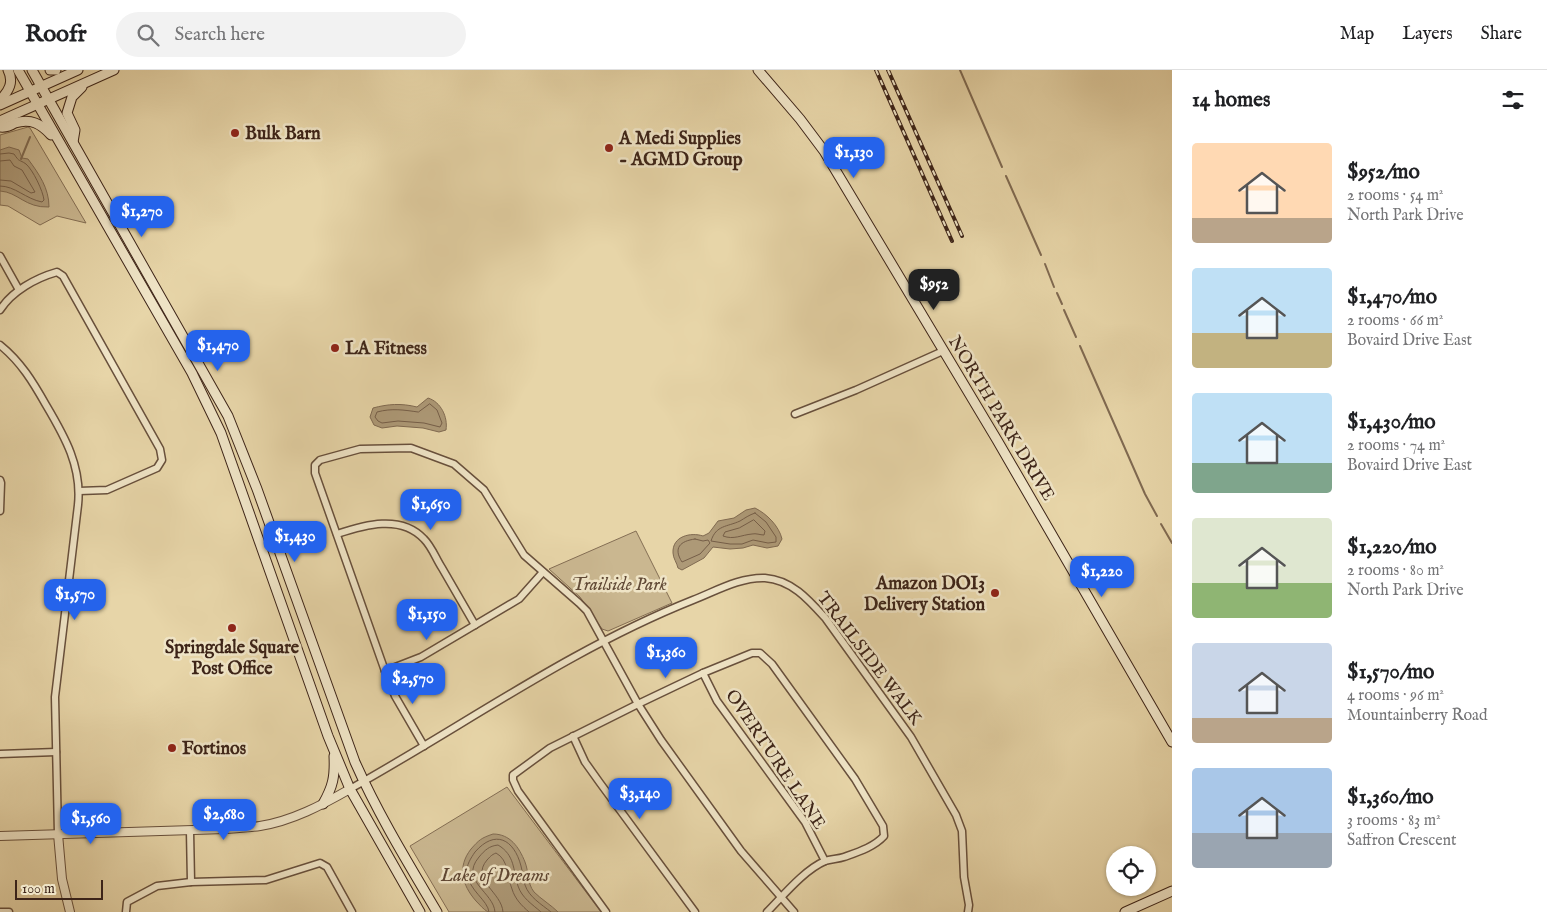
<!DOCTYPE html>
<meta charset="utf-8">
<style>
body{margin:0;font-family:"IM FELL English",serif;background:#f2f2f2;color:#202124;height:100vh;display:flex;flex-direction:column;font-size:19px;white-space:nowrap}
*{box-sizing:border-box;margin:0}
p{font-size:16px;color:#757577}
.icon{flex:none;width:28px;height:28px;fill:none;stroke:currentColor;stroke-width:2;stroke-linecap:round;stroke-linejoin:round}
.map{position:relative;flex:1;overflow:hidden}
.side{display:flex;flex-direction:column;background:#fff;width:375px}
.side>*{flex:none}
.buttons{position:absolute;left:1106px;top:776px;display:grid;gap:10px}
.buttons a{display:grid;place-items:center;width:50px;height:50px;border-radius:50%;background:#fff;box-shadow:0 1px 4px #0004;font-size:25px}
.scale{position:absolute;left:15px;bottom:12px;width:88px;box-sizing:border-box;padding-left:5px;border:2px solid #3d2418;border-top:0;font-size:14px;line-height:18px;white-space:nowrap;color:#3d2418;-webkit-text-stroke:4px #efe4c6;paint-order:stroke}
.price{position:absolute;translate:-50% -42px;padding:0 11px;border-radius:10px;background:#2563eb;color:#fff;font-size:16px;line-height:32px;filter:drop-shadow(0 1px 2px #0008)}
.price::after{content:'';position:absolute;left:50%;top:30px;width:15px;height:11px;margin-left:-8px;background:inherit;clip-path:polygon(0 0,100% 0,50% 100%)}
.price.current{background:#222;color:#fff}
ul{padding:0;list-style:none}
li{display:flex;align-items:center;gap:15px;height:125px;padding:0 20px}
li span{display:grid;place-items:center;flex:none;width:140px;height:100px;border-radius:5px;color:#555}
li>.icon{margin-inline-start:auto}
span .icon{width:60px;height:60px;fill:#fffc;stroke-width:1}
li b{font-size:21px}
h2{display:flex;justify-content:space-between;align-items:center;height:60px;padding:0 20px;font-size:21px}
header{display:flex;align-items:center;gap:30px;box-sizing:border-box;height:70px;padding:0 25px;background:#fff;border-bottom:1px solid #e0e0e0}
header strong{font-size:24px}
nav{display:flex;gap:28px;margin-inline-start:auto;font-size:18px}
.search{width:350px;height:45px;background:#f2f2f2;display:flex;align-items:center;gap:12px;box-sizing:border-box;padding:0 18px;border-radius:28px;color:#757577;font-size:19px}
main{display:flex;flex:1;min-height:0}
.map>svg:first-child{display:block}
.green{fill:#cab790;stroke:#846e54}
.water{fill:#ad9977;stroke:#806a51}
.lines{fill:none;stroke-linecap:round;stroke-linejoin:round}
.shore{stroke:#755e48;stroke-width:1}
.stream{stroke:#806a51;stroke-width:2}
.minor-casing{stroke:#68503c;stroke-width:9}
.tertiary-casing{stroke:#68503c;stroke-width:10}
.secondary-casing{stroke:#3d2418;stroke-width:11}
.minor{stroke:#efe4c6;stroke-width:6}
.tertiary{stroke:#efe4c6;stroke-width:8}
.secondary{stroke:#efe4c6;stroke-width:9}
.rail-casing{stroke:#3d2418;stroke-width:4}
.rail{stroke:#efe4c6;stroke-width:2;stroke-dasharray:5.5;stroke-linecap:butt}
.poi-dot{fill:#8f2418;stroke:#efe4c6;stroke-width:2}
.labels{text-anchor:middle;stroke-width:5;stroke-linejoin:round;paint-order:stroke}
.poi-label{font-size:18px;font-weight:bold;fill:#3d2418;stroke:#efe4c6;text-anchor:start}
.street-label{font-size:18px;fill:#3d2418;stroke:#efe4c6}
.park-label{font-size:18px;font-style:italic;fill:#604936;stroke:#efe4c6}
.water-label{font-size:19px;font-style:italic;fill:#5f4734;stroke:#efe4c6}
</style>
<header>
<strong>Roofr</strong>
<div class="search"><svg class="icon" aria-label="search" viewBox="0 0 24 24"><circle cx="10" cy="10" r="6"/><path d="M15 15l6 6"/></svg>Search here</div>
<nav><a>Map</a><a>Layers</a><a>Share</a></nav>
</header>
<main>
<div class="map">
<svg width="1172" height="842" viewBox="0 0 1172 842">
<rect width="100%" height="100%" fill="#e7d5a8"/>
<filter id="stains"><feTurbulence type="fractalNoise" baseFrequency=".004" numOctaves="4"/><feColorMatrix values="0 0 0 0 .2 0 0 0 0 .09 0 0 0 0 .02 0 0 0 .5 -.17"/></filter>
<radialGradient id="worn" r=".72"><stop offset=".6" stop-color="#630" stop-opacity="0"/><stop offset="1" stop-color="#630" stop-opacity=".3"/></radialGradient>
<g class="green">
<polygon points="28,57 30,58 86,153 57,146 40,155 8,136 0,135 0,65"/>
<polygon points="636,461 672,533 608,561 602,559 580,527 549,499"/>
<polygon points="507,717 601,842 449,842 410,776"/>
</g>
<g class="water">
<path d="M9,77l10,3 3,8 6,1c11,15 21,29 21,48 -24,1 -31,-15 -49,-16v-41z"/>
<path d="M428,328c13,4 20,19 18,32l-7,2 -16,-4 -26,-2 -15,2 -8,-3 -4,-8 3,-9c15,-4 28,-5 44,-1z"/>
<path d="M755,438c12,6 24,18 27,31l-4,7 -11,2 -14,-3 -10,3 -13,1 -17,-2 -9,11 -22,12 -4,-2c-1,-5 -5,-10 -5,-15 -1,-17 18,-21 30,-17l6,-3 9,-12 16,-3 12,-8z"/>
<path d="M493,764c17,0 26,13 32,28 4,10 2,21 9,30 7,7 17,13 24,20h-70c-5,-3 -8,-7 -12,-11 -14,-16 -19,-34 -5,-52 8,-9 10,-11 22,-15z"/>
</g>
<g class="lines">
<g class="shore">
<path d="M0,84l9,-1 5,1c6,9 5,5 12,10 7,6 17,27 18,36l-2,2c-16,-3 -27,-16 -42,-16"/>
<polyline points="0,91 10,90 14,96 22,100 35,122 31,123 11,111 0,110"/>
<path d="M430,334l7,6 5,13 -2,4 -16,-4 -26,-2 -16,2 -4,-2 -3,-4 2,-5c15,-4 27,-2 41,0z"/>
<path d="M755,443l11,9 10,15v5l-8,1 -15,-3 -11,4h-12l-19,-3c5,-16 16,-14 29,-20 5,-3 9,-6 15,-8z"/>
<path d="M754,450l11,11 -1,4c-4,0 -8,-2 -12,-1 -11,1 -18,6 -29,2l2,-4 14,-4z"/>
<path d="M695,469l8,2 5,-1 2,3 -10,11 -18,8c-9,-14 -2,-21 13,-23z"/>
<path d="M489,842c-1,-12 -20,-21 -22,-39 -1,-8 4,-15 8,-21 20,-23 39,-13 46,14 2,6 1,13 4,19 4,12 16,19 26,27"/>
<path d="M495,842c-1,-20 -36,-31 -16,-55 6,-7 10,-11 19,-12 17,10 15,25 20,41 4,12 14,18 23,26"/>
<path d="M503,842c-1,-20 -33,-32 -16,-52 3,-3 4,-5 9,-7 13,7 11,24 16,36 3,10 10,17 17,23"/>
</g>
<g class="stream">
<polyline points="960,0 1002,97"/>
<polyline points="21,89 30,67"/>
<polyline points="1006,106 1041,185"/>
<polyline points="1045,194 1054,217"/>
<polyline points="1057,223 1062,234"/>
<polyline points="1064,240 1076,267"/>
<polyline points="1080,276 1145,424 1157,446"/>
<polyline points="1161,454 1172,473"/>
</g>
<g class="minor-casing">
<g id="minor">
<polyline points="0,186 19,220"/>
<path d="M0,240c12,-19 36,-32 57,-38l6,4 97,173 2,11 -5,8 -50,22 -28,1"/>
<path d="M0,275c21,17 33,37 46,60 19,32 36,62 32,100l-23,192 3,137"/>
<polyline points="795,344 856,320 943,281"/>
<polyline points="0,410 1,413 0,441"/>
<path d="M337,464c27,-9 64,-20 87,5 8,8 12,20 18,29 11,19 22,38 33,57"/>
<polyline points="385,601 421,587 519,529 543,502"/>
<polyline points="703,603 717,631 805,752 825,791"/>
<polyline points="573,666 585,692 600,713 695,842"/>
<polyline points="424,676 395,626 385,601 315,403 315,395 320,390 360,379 411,378 454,394 484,420 524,485 579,533 587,541 638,634 661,670 741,781 794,842"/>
<polyline points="0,684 56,682"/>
<path d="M350,719c115,-64 220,-140 343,-189 23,-9 47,-23 72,-22 27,2 44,22 61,41l85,118 45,78 6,16 2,46 5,28 -1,7"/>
<polyline points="190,761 191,812"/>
<polyline points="0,842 9,842"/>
<polyline points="126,842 127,832 157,816 191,812 266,810 320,793 327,797 352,842"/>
<path d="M606,842l-88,-121 -5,-11v-5l37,-27 88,-44 65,-31 49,-20h8l12,11 83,115 28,47 1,10c-10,11 -26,16 -40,21 -6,2 -13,2 -19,4 -21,9 -42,35 -58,51"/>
</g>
</g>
<g class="tertiary-casing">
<g id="tertiary">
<polyline points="58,764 62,809 70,842"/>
<path d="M0,766l225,-7c12,-1 23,-1 35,-3 32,-5 62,-21 90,-37"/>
</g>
</g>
<g class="secondary-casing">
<g id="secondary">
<polyline points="18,0 192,303 221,363 328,666 350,719 420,842"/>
<path d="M32,0l196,346 29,73 98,273c23,52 53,101 82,150"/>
<polyline points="50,0 56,0"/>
<polyline points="758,0 800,49 824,81 997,370 1172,672"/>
<path d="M0,30c9,-9 14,-18 8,-30"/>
<polyline points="0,35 78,0"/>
<polyline points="0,51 114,0"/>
<path d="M0,57c6,1 10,-1 15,-4 16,-5 26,1 36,12"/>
<polyline points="73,72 75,60 67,43 72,27 82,17"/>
<path d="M323,734c10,-18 12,-27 11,-48"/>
<polyline points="1125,842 1172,821"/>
</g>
</g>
<use href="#minor" class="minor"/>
<use href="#tertiary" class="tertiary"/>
<use href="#secondary" class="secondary"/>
<g class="rail-casing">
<g id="rail">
<polyline points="876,0 952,171"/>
<polyline points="888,0 962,166"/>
</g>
</g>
<use href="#rail" class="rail"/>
</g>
<g class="poi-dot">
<circle cx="235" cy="63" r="5"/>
<circle cx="609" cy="78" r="5"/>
<circle cx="335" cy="278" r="5"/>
<circle cx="995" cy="523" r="5"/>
<circle cx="232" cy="558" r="5"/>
<circle cx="172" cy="678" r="5"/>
</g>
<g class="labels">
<g class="poi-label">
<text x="245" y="69">Bulk Barn</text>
<text x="619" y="74">A Medi Supplies<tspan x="619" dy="21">- AGMD Group</tspan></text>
<text x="345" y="284">LA Fitness</text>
<text x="985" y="519" text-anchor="end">Amazon DOI3<tspan x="985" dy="21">Delivery Station</tspan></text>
<text x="232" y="583" text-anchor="middle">Springdale Square<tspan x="232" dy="21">Post Office</tspan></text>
<text x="182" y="684">Fortinos</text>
</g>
<g class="street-label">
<text transform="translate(1002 348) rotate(59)" y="6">NORTH PARK DRIVE</text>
<text transform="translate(870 588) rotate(53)" y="6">TRAILSIDE WALK</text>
<text transform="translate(776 689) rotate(56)" y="6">OVERTURE LANE</text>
</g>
<g class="park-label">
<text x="619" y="520">Trailside Park</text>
</g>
<g class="water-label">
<text x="495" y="811">Lake of Dreams</text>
</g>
</g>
<rect width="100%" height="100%" filter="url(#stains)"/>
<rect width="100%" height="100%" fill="url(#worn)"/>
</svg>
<div class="buttons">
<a><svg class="icon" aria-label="locate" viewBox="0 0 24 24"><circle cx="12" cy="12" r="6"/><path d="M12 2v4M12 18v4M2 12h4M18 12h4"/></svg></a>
</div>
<div class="scale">100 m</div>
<b class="price" style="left:854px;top:109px">$1,130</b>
<b class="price" style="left:142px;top:168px">$1,270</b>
<b class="price current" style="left:934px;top:241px">$952</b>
<b class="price" style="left:218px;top:302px">$1,470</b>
<b class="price" style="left:431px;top:461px">$1,650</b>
<b class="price" style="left:295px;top:493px">$1,430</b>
<b class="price" style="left:1102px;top:528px">$1,220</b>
<b class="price" style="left:75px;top:551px">$1,570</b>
<b class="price" style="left:427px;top:571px">$1,150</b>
<b class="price" style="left:666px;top:609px">$1,360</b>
<b class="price" style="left:413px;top:635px">$2,570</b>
<b class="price" style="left:640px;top:750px">$3,140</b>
<b class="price" style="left:224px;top:771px">$2,680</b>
<b class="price" style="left:91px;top:775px">$1,560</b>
</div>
<section class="side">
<h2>14 homes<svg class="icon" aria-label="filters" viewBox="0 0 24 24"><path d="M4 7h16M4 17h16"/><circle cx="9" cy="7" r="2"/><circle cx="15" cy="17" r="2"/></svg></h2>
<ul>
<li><span style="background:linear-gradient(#ffd9b3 75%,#b9a48a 0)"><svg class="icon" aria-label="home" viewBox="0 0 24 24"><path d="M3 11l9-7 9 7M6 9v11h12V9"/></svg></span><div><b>$952/mo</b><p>2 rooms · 54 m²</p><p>North Park Drive</p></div></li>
<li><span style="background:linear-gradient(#bfe0f5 65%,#c2b280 0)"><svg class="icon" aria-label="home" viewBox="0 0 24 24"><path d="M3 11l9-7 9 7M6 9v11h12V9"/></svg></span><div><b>$1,470/mo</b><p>2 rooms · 66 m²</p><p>Bovaird Drive East</p></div></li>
<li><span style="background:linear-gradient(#bfe0f5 70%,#7fa58c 0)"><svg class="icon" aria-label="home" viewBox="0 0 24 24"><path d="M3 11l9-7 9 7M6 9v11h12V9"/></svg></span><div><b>$1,430/mo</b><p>2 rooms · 74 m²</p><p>Bovaird Drive East</p></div></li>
<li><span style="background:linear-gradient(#dfe7d0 65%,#8fb573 0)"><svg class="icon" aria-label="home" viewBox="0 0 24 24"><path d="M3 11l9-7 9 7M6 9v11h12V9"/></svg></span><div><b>$1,220/mo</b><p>2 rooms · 80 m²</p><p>North Park Drive</p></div></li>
<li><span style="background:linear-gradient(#c9d6e8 75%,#b9a48a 0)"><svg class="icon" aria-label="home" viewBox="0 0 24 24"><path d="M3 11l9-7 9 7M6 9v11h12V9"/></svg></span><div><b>$1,570/mo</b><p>4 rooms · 96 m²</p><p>Mountainberry Road</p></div></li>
<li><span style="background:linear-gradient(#a9c7e8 65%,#9aa5b1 0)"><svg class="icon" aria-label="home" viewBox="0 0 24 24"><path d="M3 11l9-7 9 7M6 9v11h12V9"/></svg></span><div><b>$1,360/mo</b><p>3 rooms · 83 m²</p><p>Saffron Crescent</p></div></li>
</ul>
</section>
</main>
